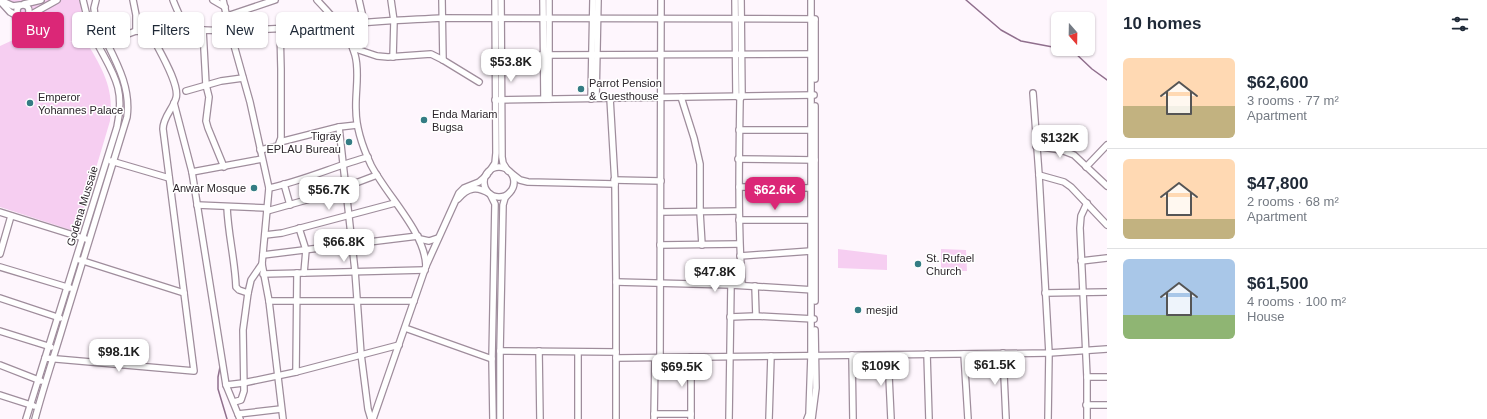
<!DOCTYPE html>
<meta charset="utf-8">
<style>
body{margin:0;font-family:Helvetica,sans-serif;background:#f2f2f3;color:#1f2937;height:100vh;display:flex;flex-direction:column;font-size:15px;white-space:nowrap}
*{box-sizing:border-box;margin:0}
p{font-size:13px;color:#747a83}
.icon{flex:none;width:22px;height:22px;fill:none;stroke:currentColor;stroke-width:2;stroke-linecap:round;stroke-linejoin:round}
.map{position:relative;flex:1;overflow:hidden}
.side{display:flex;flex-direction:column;background:#fff;width:380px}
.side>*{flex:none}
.hud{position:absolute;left:12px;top:12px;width:380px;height:36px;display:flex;gap:8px}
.needle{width:26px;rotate:160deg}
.controls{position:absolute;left:1051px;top:12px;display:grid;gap:8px}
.controls a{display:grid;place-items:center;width:44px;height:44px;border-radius:6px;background:#fff;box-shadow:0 1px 3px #0004;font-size:20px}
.price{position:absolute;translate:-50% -34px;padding:0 9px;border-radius:8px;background:#fff;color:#222;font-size:13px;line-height:26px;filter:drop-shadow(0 1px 2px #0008)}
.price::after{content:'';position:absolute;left:50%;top:24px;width:12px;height:9px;margin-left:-6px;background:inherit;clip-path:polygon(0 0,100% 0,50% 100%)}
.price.on{background:#db2777;color:#fff}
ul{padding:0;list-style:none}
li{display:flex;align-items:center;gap:12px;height:100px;padding:0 16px}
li+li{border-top:1px solid #e0e1e3}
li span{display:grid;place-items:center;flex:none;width:112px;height:80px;border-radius:6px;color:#555}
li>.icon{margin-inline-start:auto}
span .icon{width:48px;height:48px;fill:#fffc;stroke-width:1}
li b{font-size:17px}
h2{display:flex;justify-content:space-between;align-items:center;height:48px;padding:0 16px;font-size:17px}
.pill{padding:0 14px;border-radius:6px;background:#fff;box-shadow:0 1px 3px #0004;font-size:14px;line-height:36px}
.pill.on{background:#db2777;color:#fff}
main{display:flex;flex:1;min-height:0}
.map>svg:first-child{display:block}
.green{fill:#f6cef1}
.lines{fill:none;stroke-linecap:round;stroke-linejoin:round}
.stream{stroke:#906f8d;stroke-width:1.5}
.minor-casing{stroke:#9f8d9c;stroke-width:8}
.minor{stroke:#fff;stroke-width:5.5}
.poi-dot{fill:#347c84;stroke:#fff;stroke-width:1.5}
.labels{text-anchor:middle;stroke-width:3;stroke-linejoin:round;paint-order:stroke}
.poi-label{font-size:11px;fill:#2d262c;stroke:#fff;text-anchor:start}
.street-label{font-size:11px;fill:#2d262c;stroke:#fff}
</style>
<main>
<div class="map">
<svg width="1107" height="419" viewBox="0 0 1107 419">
<rect width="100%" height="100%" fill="#fef6fd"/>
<g class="green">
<path d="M6,0h73l2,6 4,24 7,15 -23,-4 21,7c15,25 24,44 20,73l-33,111 -77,-25v-161l13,-6 12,-3 -9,-1z"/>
<polygon points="838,249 887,255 887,270 838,268"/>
<polygon points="941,249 966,250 967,271 941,271"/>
</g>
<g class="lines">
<g class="stream">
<polyline points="966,0 1001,30 1021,41 1058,48"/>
<polyline points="1062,49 1074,52 1092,69 1107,80"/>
<polyline points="220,367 218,377 218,389 227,419"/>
</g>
<g class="minor-casing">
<g id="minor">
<polyline points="0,0 13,6 20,5"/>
<polyline points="133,0 136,15 136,31"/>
<path d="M173,0c4,11 10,21 13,32"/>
<polyline points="213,0 225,7"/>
<polyline points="223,0 230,31 250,102 269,188 262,264 269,301 283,419"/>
<path d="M317,0c15,16 32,33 38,55 5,17 0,37 1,55 0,19 7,38 15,55 16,31 54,67 55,101"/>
<polyline points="359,0 364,22"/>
<polyline points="391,0 394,21 393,57"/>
<polyline points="442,0 443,60"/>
<polyline points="501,0 502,157 503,163 508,171"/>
<polyline points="543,0 544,99 549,99 549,0"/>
<polyline points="735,0 736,96 738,97"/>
<path d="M741,0l1,95 -2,5c-1,62 -2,123 2,185"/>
<polyline points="0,1 10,12 19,17"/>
<polyline points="24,4 41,0"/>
<circle cx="23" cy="11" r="6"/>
<polyline points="227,16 275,0"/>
<polyline points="25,17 32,14 57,0"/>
<path d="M339,25c34,-4 69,-5 104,-7l372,1"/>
<polyline points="203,30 206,85 209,97 206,121 208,128 224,167"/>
<polyline points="104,43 136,31 147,32 161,35 203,30 230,31 291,28 344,32"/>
<polyline points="353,48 377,56 388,57 431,54 443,60 479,82"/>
<polyline points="502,59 515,59 521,55 544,55 813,54"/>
<polyline points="815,79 815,20"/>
<polyline points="186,91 221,81 243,78"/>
<polyline points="1033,93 1039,175 1049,353 1048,419"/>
<polyline points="681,97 694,138 700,164 700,212 702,245"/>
<polyline points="596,98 598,0"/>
<polyline points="610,98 615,184 616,282 616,419"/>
<polyline points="591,99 593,0"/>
<polyline points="495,100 814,95"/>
<polyline points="174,103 192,172 226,385 240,419"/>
<polyline points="815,106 815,301"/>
<polyline points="339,127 355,271 361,354 368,409 371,419"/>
<polyline points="739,130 810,130"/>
<polyline points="280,142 339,127 357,125"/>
<polyline points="1036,146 1061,150 1074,155 1107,186"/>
<polyline points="260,150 278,146 281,138 281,69 280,29"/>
<polyline points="738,159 815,160"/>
<polyline points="111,161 169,178"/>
<polyline points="1086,167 1107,145"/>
<circle cx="499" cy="182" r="15"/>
<polyline points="192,172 262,159"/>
<polyline points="489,172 495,163 496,153 495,0"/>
<polyline points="511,173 520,180 528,182 615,184"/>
<polyline points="1039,175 1064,182 1071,187 1107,225"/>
<polyline points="614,180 661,181"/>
<polyline points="284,184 290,205"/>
<polyline points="739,187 811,188"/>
<path d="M269,188c34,-7 66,-22 99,-31"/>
<path d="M458,199c10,-12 19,-13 32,-5l5,10 -3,155 1,60"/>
<polyline points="1087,203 1081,216 1080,228 1087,377 1107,377"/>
<polyline points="197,205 267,208"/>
<path d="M227,207c1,27 8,53 9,80l3,3 9,3"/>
<polyline points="267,211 324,195 377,175"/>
<polyline points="0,212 86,239"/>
<polyline points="661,212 739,211"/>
<polyline points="739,220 813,220"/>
<polyline points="299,228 306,250 304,273"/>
<polyline points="265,235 282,233 395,203"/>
<polyline points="420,239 429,241 438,238"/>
<polyline points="660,245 739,244"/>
<polyline points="0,254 11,216"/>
<polyline points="263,255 418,236"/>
<polyline points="740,256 811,251"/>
<polyline points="80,260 184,293"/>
<polyline points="1081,261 1107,258"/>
<polyline points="0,267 70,288"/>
<polyline points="263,274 425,270"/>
<polyline points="616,282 731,285 814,290"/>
<polyline points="755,286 756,316"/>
<polyline points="1045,293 1107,292"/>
<polyline points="0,298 60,318"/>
<polyline points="269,301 414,301"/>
<polyline points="730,317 756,316 814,319"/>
<polyline points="405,328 492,359"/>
<polyline points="0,331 51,347"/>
<polyline points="500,351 616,352"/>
<polyline points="539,351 540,419"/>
<polyline points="578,352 578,419"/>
<polyline points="1003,353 1006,419"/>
<polyline points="927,354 929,419"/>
<polyline points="964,354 968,419"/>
<polyline points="852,355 853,419"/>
<polyline points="888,355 891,419"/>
<path d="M45,358l149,13 -31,-242c0,-12 10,-20 13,-31 4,-13 -16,-46 -22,-58"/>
<polyline points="616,358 1049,353 1107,349"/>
<polyline points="660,358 661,0"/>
<polyline points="0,365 41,381"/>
<polyline points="296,372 297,273"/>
<polyline points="226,385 243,383 296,372 399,345"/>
<polyline points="0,395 34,406"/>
<polyline points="234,402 241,400 244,391 243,330 248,293 251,280 262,264"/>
<polyline points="1086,405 1107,405"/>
<polyline points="238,414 281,409"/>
<polyline points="654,414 691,414"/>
<path d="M26,419l91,-292c9,-41 -5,-54 -22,-88 -6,-12 -9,-26 -12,-39"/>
<path d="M35,419c9,-34 20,-66 30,-100l62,-202c5,-37 -19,-67 -32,-100l-1,-9 2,-8"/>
<polyline points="373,419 426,266 459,193 464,188 479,182 487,175"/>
<polyline points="500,419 500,351 503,205 505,198 510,192"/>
<polyline points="654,419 655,358"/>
<polyline points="691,419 691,357"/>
<polyline points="729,419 731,285"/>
<polyline points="769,419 771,356"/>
<polyline points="807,419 809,414 811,356 811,0"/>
<polyline points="812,419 816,388 815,330"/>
<polyline points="1087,419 1087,377"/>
</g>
</g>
<use href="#minor" class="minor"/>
</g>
<g class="poi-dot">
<circle cx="581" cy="89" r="4"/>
<circle cx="30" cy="103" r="4"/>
<circle cx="424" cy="120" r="4"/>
<circle cx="349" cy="142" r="4"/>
<circle cx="254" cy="188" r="4"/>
<circle cx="918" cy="264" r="4"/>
<circle cx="858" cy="310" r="4"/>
</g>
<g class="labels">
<g class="poi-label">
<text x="589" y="87">Parrot Pension<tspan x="589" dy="13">&amp; Guesthouse</tspan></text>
<text x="38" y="101">Emperor<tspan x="38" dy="13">Yohannes Palace</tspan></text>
<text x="432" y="118">Enda Mariam<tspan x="432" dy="13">Bugsa</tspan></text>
<text x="341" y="140" text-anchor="end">Tigray<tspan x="341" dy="13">EPLAU Bureau</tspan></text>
<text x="246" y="192" text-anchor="end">Anwar Mosque</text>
<text x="926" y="262">St. Rufael<tspan x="926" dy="13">Church</tspan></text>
<text x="866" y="314">mesjid</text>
</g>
<g class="street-label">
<text transform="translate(82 206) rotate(-73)" y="4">Godena Mussaie</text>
</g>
</g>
</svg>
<div class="controls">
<a><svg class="needle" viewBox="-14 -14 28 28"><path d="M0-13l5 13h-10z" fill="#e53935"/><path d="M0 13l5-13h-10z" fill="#747a83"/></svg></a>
</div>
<b class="price" style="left:511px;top:83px">$53.8K</b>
<b class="price" style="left:1060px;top:159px">$132K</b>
<b class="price" style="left:329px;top:211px">$56.7K</b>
<b class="price on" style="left:775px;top:211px">$62.6K</b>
<b class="price" style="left:344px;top:263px">$66.8K</b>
<b class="price" style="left:715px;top:293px">$47.8K</b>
<b class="price" style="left:119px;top:373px">$98.1K</b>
<b class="price" style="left:995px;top:386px">$61.5K</b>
<b class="price" style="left:881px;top:387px">$109K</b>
<b class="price" style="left:682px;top:388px">$69.5K</b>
<div class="hud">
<a class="pill on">Buy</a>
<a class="pill">Rent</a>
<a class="pill">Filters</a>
<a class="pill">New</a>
<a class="pill">Apartment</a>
</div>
</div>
<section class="side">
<h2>10 homes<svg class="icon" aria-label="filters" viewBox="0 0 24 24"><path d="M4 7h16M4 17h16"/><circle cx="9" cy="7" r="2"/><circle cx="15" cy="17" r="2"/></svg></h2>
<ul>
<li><span style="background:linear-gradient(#ffd9b3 60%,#c2b280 0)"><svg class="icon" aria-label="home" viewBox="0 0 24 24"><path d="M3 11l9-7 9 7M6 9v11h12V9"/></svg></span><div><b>$62,600</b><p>3 rooms · 77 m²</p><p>Apartment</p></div></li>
<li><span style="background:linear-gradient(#ffd9b3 75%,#c2b280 0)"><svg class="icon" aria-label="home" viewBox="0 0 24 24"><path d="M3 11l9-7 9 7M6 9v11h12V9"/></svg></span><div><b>$47,800</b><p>2 rooms · 68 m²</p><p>Apartment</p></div></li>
<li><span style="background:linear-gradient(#a9c7e8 70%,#8fb573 0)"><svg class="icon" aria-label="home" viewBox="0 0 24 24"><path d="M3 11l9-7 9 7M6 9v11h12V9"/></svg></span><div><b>$61,500</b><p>4 rooms · 100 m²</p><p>House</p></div></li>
</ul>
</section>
</main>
